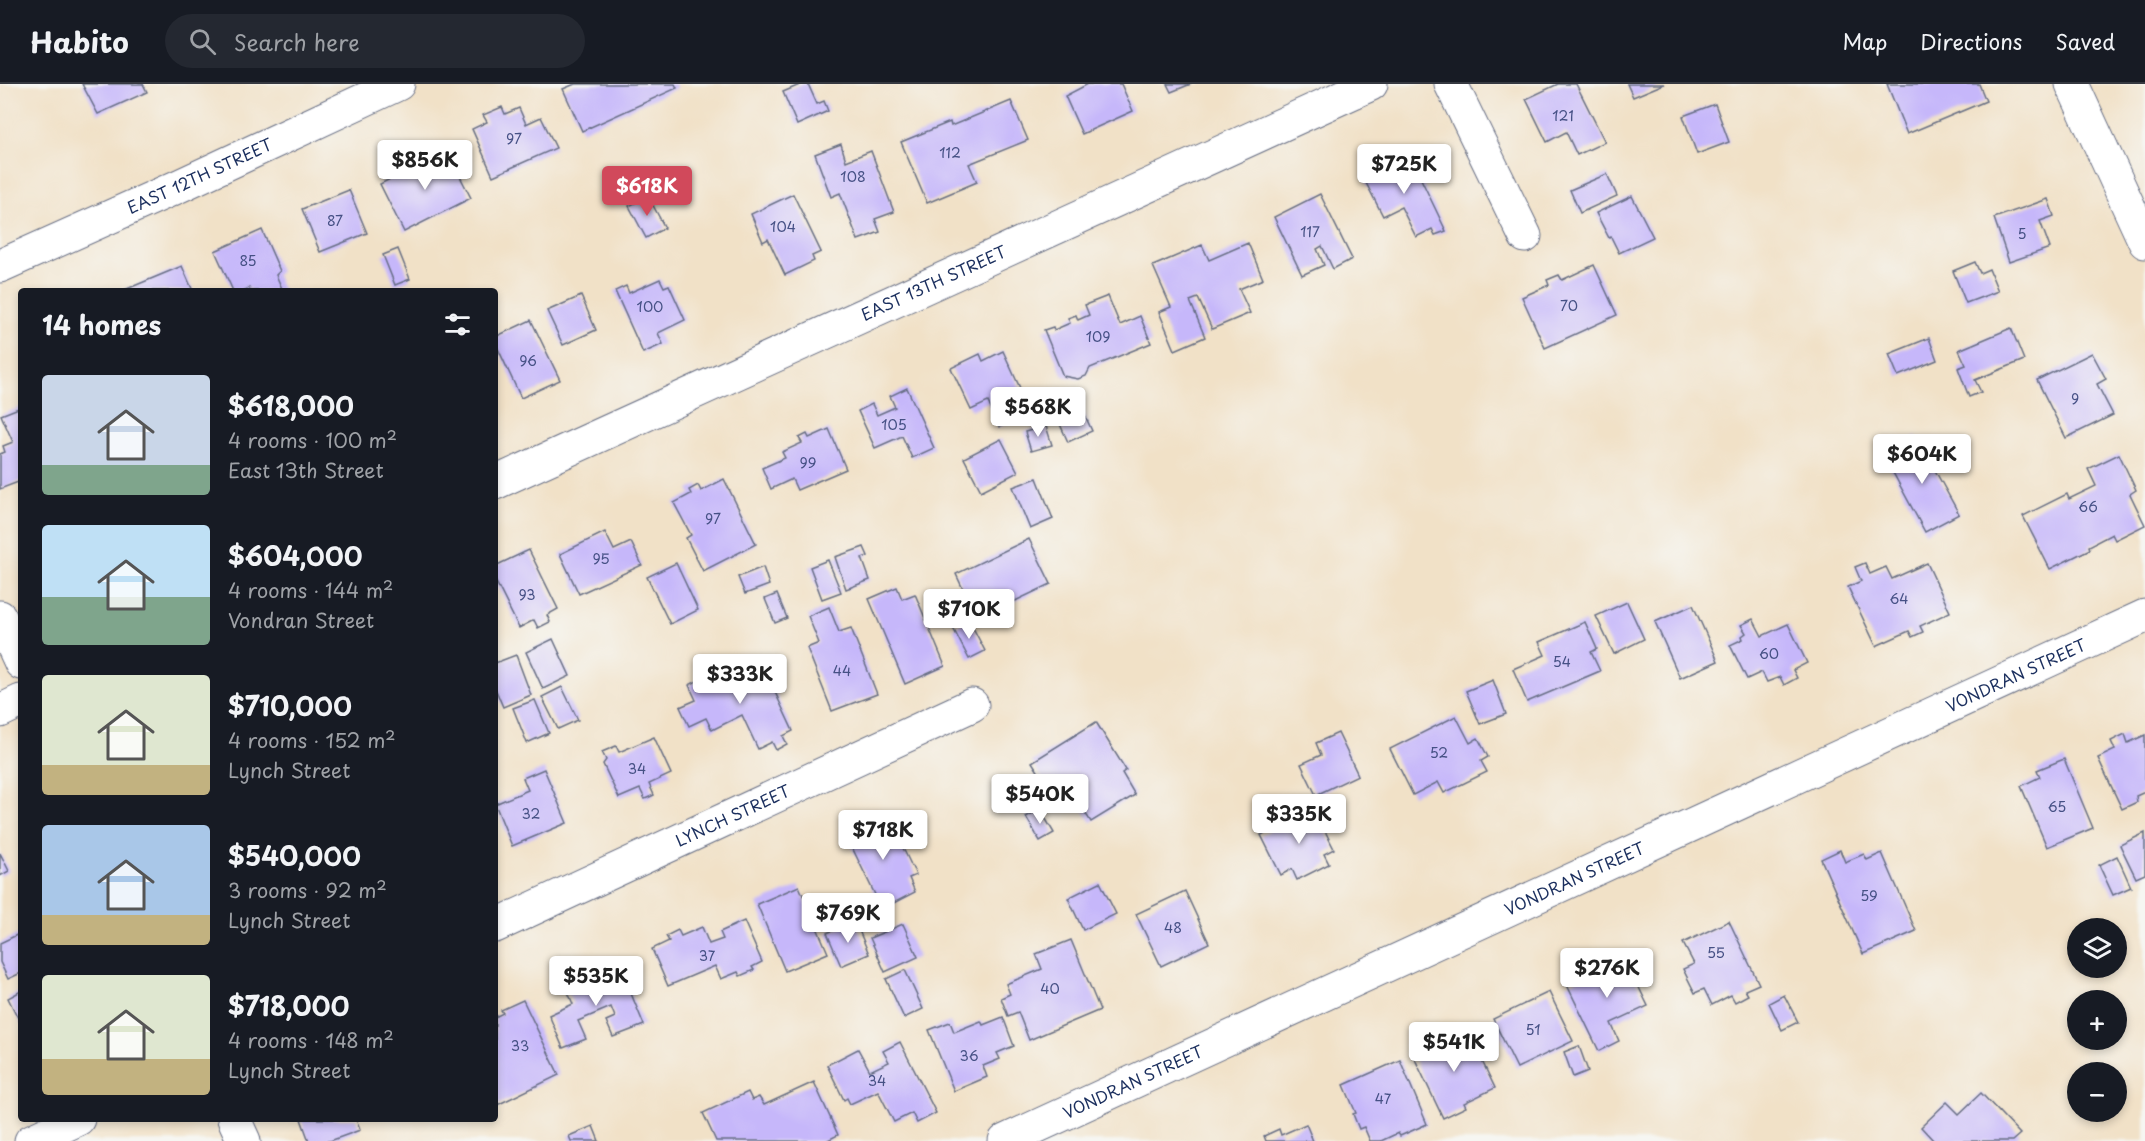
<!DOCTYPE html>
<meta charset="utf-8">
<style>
body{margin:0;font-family:"Playpen Sans",sans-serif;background:#242831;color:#f1f3f6;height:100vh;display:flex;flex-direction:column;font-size:22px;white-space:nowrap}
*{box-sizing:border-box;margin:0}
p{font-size:20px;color:#9ea1a6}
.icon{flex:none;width:33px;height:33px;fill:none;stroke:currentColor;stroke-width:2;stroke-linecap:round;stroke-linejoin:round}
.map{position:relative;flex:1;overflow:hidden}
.side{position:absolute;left:18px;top:204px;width:480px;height:834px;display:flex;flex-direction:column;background:#171b24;border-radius:6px;box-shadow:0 3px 9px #0003}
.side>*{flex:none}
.fabs{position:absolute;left:2067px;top:834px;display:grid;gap:12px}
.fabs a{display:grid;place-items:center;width:60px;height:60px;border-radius:50%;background:#171b24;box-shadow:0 3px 9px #0003;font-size:30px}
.price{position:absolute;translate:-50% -51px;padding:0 14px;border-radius:6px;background:#fff;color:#222;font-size:20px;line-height:39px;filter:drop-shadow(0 2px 3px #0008)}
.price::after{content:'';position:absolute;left:50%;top:36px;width:18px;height:14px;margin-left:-9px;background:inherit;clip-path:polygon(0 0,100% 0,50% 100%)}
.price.selected{background:#d1495b;color:#fff}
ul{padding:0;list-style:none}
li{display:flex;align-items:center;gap:18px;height:150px;padding:0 24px}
li span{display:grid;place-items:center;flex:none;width:168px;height:120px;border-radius:6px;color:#555}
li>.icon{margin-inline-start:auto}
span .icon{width:72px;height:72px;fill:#fffc;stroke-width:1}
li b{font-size:26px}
h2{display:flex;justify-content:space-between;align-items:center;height:72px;padding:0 24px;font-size:26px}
header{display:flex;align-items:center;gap:36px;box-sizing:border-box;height:84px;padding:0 30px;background:#171b24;border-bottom:2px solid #363941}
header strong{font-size:28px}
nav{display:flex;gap:33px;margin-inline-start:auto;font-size:21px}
.search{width:420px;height:54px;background:#242831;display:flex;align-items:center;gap:15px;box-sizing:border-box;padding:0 21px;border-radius:33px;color:#9ea1a6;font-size:22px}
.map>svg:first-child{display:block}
.building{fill:#c6b7fa}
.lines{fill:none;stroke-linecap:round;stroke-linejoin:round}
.minor-casing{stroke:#666d83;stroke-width:35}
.minor{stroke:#fff;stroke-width:33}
.labels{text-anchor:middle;stroke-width:4.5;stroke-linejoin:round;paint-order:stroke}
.number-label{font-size:14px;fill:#465185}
.street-label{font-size:16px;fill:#1b2f5e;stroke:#f6f6f2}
</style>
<header>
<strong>Habito</strong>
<div class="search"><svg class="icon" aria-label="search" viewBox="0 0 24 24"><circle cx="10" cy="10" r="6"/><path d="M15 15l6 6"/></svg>Search here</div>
<nav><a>Map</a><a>Directions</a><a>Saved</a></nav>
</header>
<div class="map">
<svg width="2145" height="1057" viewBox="0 0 2145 1057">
<rect width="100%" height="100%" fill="#f6f6f2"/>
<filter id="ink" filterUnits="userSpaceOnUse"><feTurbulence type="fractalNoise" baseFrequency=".0167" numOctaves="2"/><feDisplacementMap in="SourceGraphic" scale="12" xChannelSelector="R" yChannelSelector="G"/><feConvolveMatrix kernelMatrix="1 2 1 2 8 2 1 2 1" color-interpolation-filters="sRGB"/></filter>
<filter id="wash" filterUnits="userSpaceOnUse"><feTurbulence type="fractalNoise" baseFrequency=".008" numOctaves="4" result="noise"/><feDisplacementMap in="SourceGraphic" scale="24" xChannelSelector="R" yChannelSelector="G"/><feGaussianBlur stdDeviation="1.35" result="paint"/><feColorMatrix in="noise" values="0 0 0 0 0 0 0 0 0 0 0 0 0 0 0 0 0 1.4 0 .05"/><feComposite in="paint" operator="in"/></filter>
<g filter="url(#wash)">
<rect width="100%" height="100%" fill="#f1e1c7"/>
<g id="blocks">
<g class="building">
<polygon points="82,0 143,0 147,8 98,30"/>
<polygon points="575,0 675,0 677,4 582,47 563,5"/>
<polygon points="802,0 808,0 817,20 824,17 828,27 797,41 783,8"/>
<polygon points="1088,0 1121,0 1133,27 1082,50 1065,12"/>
<polygon points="1167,0 1191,0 1171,8"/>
<polygon points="1558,0 1576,0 1605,58 1577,71 1566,48 1547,58 1526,15"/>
<polygon points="1627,0 1664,0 1633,13"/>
<polygon points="1887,0 1979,0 1986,17 1907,50"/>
<polygon points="1011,17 1028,56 969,80 977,98 927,119 901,58 950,38 951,42"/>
<polygon points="1715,20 1729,58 1697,70 1683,32"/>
<polygon points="502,23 505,30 519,24 526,40 541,33 556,64 493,92 472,45 487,38 483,31"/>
<polygon points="841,60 846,77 871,67 894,128 875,135 880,148 858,156 840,109 831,113 815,70"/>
<polygon points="447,67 471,114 404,148 380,100"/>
<polygon points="1409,70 1446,147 1435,151 1432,145 1416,153 1401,123 1383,132 1362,91"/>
<polygon points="1607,90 1617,112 1580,129 1570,106"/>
<polygon points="349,106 367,149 320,168 302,125"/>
<polygon points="793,110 821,168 812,172 814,177 785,191 768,155 763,158 751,130"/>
<polygon points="1320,110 1352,175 1333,185 1322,162 1317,165 1324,181 1302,191 1274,133"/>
<polygon points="648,112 665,144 646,154 629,122"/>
<polygon points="1632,112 1653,153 1619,169 1611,153 1609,154 1596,129"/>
<polygon points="2048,115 2054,132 2040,137 2050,164 2009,178 1994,134"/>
<polygon points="262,146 280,187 276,191 283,207 251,207 249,204 243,207 233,207 215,167"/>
<polygon points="1248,159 1263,195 1239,205 1250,229 1212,245 1198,214 1190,217 1205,253 1175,266 1159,228 1171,223 1153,182 1202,161 1209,176"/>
<polygon points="398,165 410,195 395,201 383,171"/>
<polygon points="1975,178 1980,189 1989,185 1998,207 1966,219 1953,187"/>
<polygon points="1594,181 1617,231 1545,264 1522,213 1549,201 1547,196 1559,191 1562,196"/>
<polygon points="182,182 193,207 122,207"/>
<polygon points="660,195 664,203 669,201 685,236 658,249 663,260 643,269 615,207 626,202 629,209"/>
<polygon points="581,212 596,246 563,261 547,227"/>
<polygon points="1108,212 1120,241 1140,232 1151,259 1090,284 1086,292 1078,295 1063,292 1044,246 1053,243 1054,246 1070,239 1068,234 1076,231 1078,236 1089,231 1085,221"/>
<polygon points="531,236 560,296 521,314 495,258 495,253"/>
<polygon points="2011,244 2024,276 1975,296 1981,308 1969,313 1958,284 1966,281 1959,266"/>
<polygon points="1929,254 1937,276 1898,292 1889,270"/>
<polygon points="1003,267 1031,328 999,343 988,318 971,326 951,284 980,270 983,277"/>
<polygon points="2092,269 2106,295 2097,300 2113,331 2066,354 2037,296"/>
<polygon points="907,304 934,364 912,374 902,352 875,364 858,327 872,320 877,331 895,323 890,312"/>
<polygon points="1079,318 1092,347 1068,358 1055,329"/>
<polygon points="21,323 21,397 0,405 0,370 5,368 3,362 13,358 1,331"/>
<polygon points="1046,342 1052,361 1031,367 1025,348"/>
<polygon points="829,345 846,385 797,406 792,395 771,405 762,384 785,374 782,368 802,359 799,354 807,350 809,354"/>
<polygon points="1916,352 1959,430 1925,448 1890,383 1899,378 1892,365"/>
<polygon points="1001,355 1018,388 981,407 964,374"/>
<polygon points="2119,370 2136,406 2130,410 2145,441 2115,456 2112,450 2089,462 2090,465 2050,485 2023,432 2067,410 2069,415 2096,402 2088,385"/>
<polygon points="1037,394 1053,435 1030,445 1013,403"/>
<polygon points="724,395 756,460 703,487 686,454 691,451 674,419 691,410 689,406 698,401 701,407"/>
<polygon points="605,448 614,466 631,458 642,481 579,510 560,470"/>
<polygon points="1029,455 1051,500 977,535 956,490"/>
<polygon points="864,463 868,472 862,474 870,496 846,505 835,473"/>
<polygon points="529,466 558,525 547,531 550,538 538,544 534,536 519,544 495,496 495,482"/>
<polygon points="828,476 841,508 822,515 810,483"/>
<polygon points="676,479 698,526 670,540 647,493"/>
<polygon points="1865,479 1870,490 1886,483 1892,495 1927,479 1950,528 1920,542 1923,548 1912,553 1909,547 1876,562 1848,503 1861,497 1855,483"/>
<polygon points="763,483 769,501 745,510 738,493"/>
<polygon points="897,503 902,515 915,510 945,582 905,600 869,515"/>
<polygon points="777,510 787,534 775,539 765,515"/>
<polygon points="1627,518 1644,555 1614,570 1596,532"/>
<polygon points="1693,521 1718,577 1680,594 1655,538"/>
<polygon points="829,523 839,548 851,544 877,610 832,627 807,564 819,559 808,532"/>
<polygon points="1753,535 1762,552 1788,540 1807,579 1793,586 1797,594 1784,601 1780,593 1767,598 1762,588 1747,595 1730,561 1743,555 1742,552 1746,549 1741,541"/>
<polygon points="969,536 985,567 969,575 953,544"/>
<polygon points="1585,538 1597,565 1591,568 1600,587 1527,618 1513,585 1545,571 1539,558"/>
<polygon points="553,555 570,592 543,605 526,568"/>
<polygon points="516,571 531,611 503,623 495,604 495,579"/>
<polygon points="754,579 762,596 768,593 793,647 783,652 787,660 776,666 772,658 758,665 742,631 712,646 706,634 689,642 680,623 696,616 689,601 728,582 732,590"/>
<polygon points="1493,596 1506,630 1480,640 1466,607"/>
<polygon points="562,603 578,636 558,645 542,613"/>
<polygon points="535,616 549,649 527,659 513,624"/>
<polygon points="1456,632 1470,659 1478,654 1488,673 1481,677 1487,688 1444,709 1438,698 1413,711 1390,665"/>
<polygon points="1096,638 1126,686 1122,689 1135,711 1091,738 1070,705 1055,714 1032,678"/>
<polygon points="1338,649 1358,691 1316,711 1301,680 1321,671 1316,659"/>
<polygon points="2125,650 2128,659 2145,651 2145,708 2136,712 2137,718 2122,725 2098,674 2115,666 2111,657"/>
<polygon points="654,653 671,690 649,700 654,711 645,715 640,705 619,714 603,680 606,676 602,668 616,662 619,668"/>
<polygon points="2064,675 2093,744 2047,763 2021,702 2040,693 2037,686"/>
<polygon points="544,685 567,739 512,762 495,720 528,706 523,694"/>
<polygon points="1040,725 1054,749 1040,757 1026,733"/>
<polygon points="1314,725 1334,765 1324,770 1329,780 1297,796 1292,785 1281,791 1261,751"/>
<polygon points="887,731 916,791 909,794 915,808 882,825 846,751"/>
<polygon points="2145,749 2145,790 2136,794 2120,761"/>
<polygon points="1840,766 1845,778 1864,770 1867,776 1882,769 1916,847 1863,870 1821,775"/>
<polygon points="0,769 9,787 0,792"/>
<polygon points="2117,772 2131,803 2113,811 2099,781"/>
<polygon points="1100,798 1116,830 1083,846 1068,814"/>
<polygon points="799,802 828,869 785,887 757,820"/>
<polygon points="1185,807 1209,859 1161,882 1136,830"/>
<polygon points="744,837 762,878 752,883 754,886 740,892 738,888 721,895 715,882 668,902 652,865 669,857 666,852 678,846 681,852 702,843 709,860 723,855 720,848"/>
<polygon points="855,837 869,870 841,882 827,849"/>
<polygon points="1729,837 1759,900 1745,906 1748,911 1735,918 1731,911 1712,921 1704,905 1695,909 1683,885 1694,880 1683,859"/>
<polygon points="903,840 918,873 885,888 870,854"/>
<polygon points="21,849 21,889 8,895 0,878 0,859"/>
<polygon points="1071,856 1100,926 1029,956 1018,928 1008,932 1001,914 1010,910 1006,900 1042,885 1036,870"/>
<polygon points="1624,873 1648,922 1611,939 1619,957 1599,967 1567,901 1584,892 1580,884 1589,879 1594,888"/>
<polygon points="609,883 616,899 625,895 644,941 613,953 606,937 615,933 611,923 578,937 586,955 563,964 549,931 573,920 565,901"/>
<polygon points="905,886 923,925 904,934 886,895"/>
<polygon points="21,907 21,940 8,914"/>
<polygon points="1549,908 1573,957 1517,984 1493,935"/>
<polygon points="1784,911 1798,938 1782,946 1769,919"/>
<polygon points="523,916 559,991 495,1022 495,933 503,929 501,926"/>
<polygon points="1003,933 1014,962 997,969 1000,975 983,982 987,993 954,1007 929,946 950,938 954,948 981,937 983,941"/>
<polygon points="1467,946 1495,1004 1464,1019 1466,1023 1443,1034 1413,971"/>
<polygon points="900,958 936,1029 917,1039 912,1029 894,1038 878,1007 850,1020 847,1014 844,1016 827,981 858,965 870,987 889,978 883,967"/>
<polygon points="1579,962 1588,987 1573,993 1564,968"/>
<polygon points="1400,976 1427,1040 1400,1052 1398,1049 1381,1057 1370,1057 1364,1043 1359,1045 1353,1030 1356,1029 1344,1001"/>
<polygon points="814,998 838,1051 826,1057 716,1057 703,1029 748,1008 752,1016 759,1013 764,1021"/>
<polygon points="1981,1009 2020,1050 2012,1057 1932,1057 1933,1056 1921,1043 1947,1018 1959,1030"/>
<polygon points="301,1035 356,1035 360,1046 330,1057 309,1057"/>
<polygon points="1306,1040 1313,1057 1266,1057 1264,1052 1279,1045 1281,1051"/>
<polygon points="593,1042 599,1057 571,1057 569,1052"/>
</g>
</g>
</g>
<g filter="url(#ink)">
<use href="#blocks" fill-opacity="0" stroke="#666d83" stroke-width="1.5"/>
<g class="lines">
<g class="minor-casing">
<g id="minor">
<polyline points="1451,0 1525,152"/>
<polyline points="2072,0 2145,158"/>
<path id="s1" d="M0,182l179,-80 219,-102"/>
<path id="s2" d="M495,399l876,-399"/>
<polyline points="0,533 21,579"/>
<polyline points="0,627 21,617"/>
<path id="s3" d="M495,842l477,-221"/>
<polyline points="234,1035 244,1057"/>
<polyline points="31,1057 78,1035"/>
<path id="s4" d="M1005,1057l1140,-525"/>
</g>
</g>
<use href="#minor" class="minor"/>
</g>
</g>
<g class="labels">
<g class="number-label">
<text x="1563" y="37">121</text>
<text x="514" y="60">97</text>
<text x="950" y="74">112</text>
<text x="853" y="98">108</text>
<text x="335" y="142">87</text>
<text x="783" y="148">104</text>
<text x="1310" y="153">117</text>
<text x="2022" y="155">5</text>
<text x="248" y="182">85</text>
<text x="1569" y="227">70</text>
<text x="650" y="228">100</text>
<text x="1098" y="258">109</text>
<text x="528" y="282">96</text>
<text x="2075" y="320">9</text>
<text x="894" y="346">105</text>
<text x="808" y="384">99</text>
<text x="2088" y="428">66</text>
<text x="713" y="440">97</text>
<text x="601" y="480">95</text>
<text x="527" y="516">93</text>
<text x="1899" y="520">64</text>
<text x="1769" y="575">60</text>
<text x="1562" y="583">54</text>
<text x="842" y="592">44</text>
<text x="1439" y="674">52</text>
<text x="637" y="690">34</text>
<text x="2057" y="728">65</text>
<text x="531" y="735">32</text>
<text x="1869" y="817">59</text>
<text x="1173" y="849">48</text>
<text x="1716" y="874">55</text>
<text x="707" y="877">37</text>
<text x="1050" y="910">40</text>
<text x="1533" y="951">51</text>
<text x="520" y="967">33</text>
<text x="969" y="977">36</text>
<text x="877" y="1002">34</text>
<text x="1383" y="1020">47</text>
</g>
<g class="street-label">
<text dy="6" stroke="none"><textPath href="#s1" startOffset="219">EAST 12TH STREET</textPath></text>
<text dy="6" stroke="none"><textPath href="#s2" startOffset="482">EAST 13TH STREET</textPath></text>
<text dy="6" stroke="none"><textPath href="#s4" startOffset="1113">VONDRAN STREET</textPath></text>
<text dy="6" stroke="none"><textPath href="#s3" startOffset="262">LYNCH STREET</textPath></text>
<text dy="6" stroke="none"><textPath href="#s4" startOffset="627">VONDRAN STREET</textPath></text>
<text dy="6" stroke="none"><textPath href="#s4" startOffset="141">VONDRAN STREET</textPath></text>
</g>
</g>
</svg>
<div class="fabs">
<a><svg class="icon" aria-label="layers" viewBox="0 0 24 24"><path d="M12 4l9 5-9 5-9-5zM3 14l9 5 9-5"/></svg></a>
<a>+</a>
<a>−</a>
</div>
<b class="price" style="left:425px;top:107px">$856K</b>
<b class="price" style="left:1404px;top:111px">$725K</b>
<b class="price selected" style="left:647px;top:133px">$618K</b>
<b class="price" style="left:1038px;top:354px">$568K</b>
<b class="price" style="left:1922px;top:401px">$604K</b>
<b class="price" style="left:969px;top:556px">$710K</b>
<b class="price" style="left:740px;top:621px">$333K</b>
<b class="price" style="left:1040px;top:741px">$540K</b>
<b class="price" style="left:1299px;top:761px">$335K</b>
<b class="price" style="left:883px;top:777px">$718K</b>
<b class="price" style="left:848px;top:860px">$769K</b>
<b class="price" style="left:1607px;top:915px">$276K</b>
<b class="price" style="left:596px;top:923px">$535K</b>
<b class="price" style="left:1454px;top:989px">$541K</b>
<section class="side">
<h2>14 homes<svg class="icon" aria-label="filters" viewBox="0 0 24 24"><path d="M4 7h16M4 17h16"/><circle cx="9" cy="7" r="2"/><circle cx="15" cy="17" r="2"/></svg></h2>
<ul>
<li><span style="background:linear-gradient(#c9d6e8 75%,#7fa58c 0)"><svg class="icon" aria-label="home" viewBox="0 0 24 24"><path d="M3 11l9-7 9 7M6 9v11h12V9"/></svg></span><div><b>$618,000</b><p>4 rooms · 100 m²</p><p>East 13th Street</p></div></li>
<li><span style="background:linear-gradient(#bfe0f5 60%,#7fa58c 0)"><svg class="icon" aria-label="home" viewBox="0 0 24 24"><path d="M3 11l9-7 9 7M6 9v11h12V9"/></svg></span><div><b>$604,000</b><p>4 rooms · 144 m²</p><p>Vondran Street</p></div></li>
<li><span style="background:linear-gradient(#dfe7d0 75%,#c2b280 0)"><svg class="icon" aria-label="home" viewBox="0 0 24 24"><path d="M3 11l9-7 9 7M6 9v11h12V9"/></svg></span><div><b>$710,000</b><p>4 rooms · 152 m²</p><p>Lynch Street</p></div></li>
<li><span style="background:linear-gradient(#a9c7e8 75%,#c2b280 0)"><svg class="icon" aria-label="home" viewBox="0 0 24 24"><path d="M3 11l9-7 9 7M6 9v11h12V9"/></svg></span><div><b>$540,000</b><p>3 rooms · 92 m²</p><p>Lynch Street</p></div></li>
<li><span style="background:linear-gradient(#dfe7d0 70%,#c2b280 0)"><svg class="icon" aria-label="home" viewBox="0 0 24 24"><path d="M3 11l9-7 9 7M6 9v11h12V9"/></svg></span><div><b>$718,000</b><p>4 rooms · 148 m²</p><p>Lynch Street</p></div></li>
</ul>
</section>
</div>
